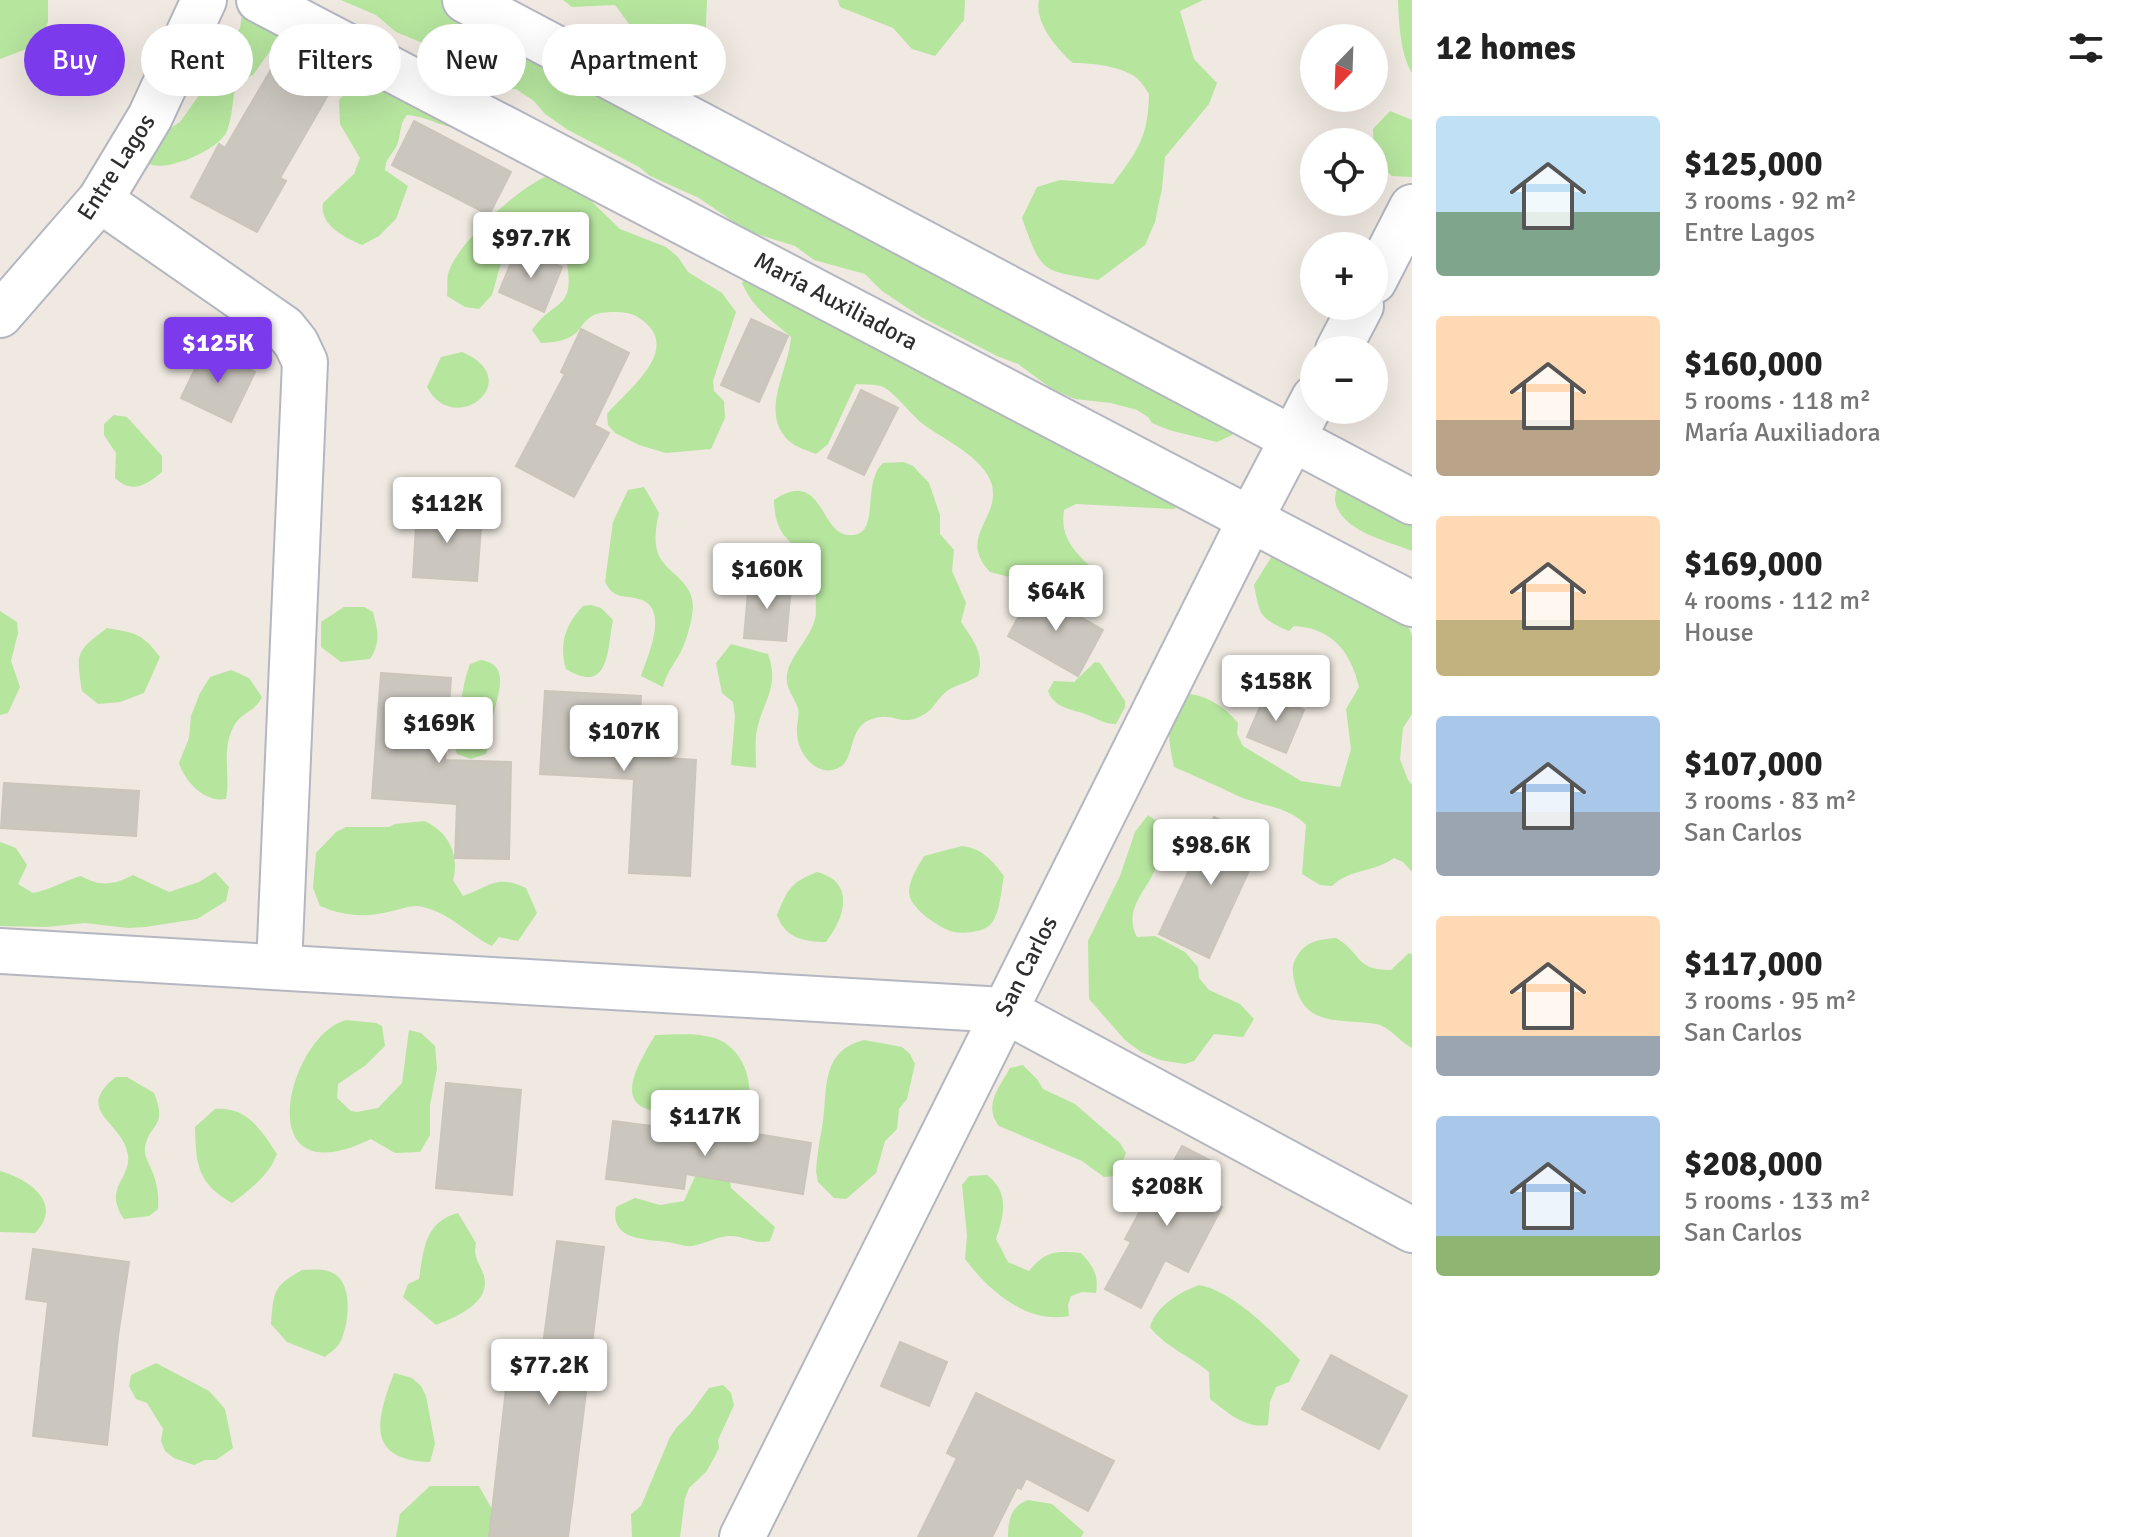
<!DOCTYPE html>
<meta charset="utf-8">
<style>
body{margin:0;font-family:Signika,sans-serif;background:#f2f2f2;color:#222;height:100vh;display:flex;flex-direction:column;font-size:30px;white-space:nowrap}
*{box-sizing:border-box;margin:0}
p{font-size:26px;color:#767676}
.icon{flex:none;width:44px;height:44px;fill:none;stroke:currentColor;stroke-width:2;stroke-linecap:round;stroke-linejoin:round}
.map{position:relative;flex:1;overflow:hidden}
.side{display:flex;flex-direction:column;background:#fff;width:720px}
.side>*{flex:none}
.top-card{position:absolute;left:24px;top:24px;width:760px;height:72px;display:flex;gap:16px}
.needle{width:52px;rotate:203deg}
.controls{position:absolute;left:1300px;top:24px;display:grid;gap:16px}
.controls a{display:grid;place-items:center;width:88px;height:88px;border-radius:50%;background:#fff;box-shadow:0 8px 32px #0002;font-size:40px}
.price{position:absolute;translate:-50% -68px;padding:0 18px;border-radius:8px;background:#fff;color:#222;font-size:26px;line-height:52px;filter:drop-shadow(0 2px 4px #0008)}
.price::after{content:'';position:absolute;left:50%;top:48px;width:24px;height:18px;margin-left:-12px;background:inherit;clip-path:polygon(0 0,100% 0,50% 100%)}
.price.selected{background:#7c3aed;color:#fff}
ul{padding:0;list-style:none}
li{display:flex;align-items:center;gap:24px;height:200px;padding:0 24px}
li span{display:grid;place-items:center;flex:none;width:224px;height:160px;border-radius:8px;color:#555}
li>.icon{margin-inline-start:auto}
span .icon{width:96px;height:96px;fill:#fffc;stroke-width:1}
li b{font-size:34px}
h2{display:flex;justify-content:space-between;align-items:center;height:96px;padding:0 24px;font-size:34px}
.tag{padding:0 28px;border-radius:36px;background:#fff;box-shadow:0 8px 32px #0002;font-size:28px;line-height:72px}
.tag.selected{background:#7c3aed;color:#fff}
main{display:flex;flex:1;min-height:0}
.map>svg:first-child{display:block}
.green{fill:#b6e59e}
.building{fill:#cbc7bf;stroke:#cbc5ba;stroke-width:2}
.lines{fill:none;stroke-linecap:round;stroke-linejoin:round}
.minor-casing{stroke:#b4b7c1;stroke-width:48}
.minor{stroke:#fff;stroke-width:44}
.labels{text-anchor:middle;stroke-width:6;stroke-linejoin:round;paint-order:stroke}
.street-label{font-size:24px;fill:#2e2e2e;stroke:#fff}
</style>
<main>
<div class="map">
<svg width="1412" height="1537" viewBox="0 0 1412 1537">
<rect width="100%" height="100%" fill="#efe9e1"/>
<g class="green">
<polygon points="0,0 48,0 48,22 40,44 0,59"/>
<polygon points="341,0 505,0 677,85 694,99 1241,417 1232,435 1217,442 1169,430 1152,423 1148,417 1137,410 1111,403 1075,399 1052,389 1018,364 997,356 921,317 882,291 865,274 814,260 795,246 747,231 699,198 650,176 639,167 568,130 545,114 534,101 516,89 492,88 477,82 458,68 442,51 396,32 376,15"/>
<polygon points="563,0 707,0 705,48 677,60 640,50 635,32 615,5 572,7"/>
<polygon points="838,0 965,0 964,20 935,56 912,49 893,28 840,7"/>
<path d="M1039,0h164l-23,11 14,48 23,24 -8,21 -44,53 -3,31 -7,34 -10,23 -47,35c-57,-10 -56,-6 -76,-62l15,-31 23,-7 53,4c25,-34 35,-46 36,-90 -3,-5 -8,-12 -12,-16 -16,-12 -45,-15 -64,-15 -16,-14 -39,-41 -34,-63z"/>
<path d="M1398,0h14v73c-12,-20 -13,-50 -14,-73z"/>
<path d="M243,7l63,41 -4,1 -18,-6 -14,8 -17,24 -17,9c-4,15 -3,34 -10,49 -9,17 -58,39 -77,31l-3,-4 20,-29 14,-9 29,-41 11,-26 20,-27z"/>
<path d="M398,78l67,51c-21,0 -38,-13 -58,-14 -9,10 -5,21 -11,32 -5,9 -10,11 -11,23l23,16 -12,33 -17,17 -17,9c-18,-8 -43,-20 -39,-42l31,-29 6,-16 -20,-34 -1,-24c14,-17 39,-18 59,-22z"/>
<polygon points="1390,111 1412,120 1412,177 1392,176 1374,160 1373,129"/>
<path d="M553,174l31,20 36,35 46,18 12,10 10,15 34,21 14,19 -23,69 1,10 10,10 1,17 -14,31 -45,4 -27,-8 -24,-12 -7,-8 -1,-11c23,-27 80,-68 29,-98 -9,-5 -33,-5 -42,-1 -9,4 -12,12 -18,18 -11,9 -22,9 -35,10l-9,-13c21,-31 43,-19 35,-66l-56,-22 -6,7 -13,46 -13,14 -14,-2 -18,-11c1,-8 -1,-18 2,-25 9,-29 76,-90 104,-97z"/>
<path d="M746,275l243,129 12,11 183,90 -11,4 -97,-5 -12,6c-5,33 17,46 37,67l-7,24 -27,-3 -31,-14 -46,-12c-33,-36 10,-52 2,-87 -8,-28 -48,-45 -69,-61 -12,-9 -29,-33 -42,-38 -7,-2 -17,-1 -25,-2l-28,60 -12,10c-7,-3 -17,-6 -23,-10 -37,-27 -4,-73 -2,-107 -21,-19 -37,-27 -49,-54z"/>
<path d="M462,352c66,28 -8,87 -35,35l14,-30z"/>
<path d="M114,415l13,2 35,39v16c-15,12 -29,23 -47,6l1,-25 -12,-18v-11z"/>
<path d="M904,462l9,4 16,17 11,32v19l14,16 -2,21 14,32 -5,19c12,18 24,32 17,54 -9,6 -19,8 -28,13 -17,11 -13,22 -36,30 -16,5 -25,-9 -47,2 -19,11 -12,37 -27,46 -22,13 -43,-14 -43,-34 -1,-8 3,-17 1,-25 -4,-12 -13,-19 -11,-34 4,-21 26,-37 29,-60 0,-6 0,-37 -2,-42 -13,-33 -39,-25 -40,-72 48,-33 46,33 74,35 35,3 12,-51 35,-72z"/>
<path d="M1340,479l72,15v57c-24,-10 -67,-19 -76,-46 -3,-8 2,-18 4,-26z"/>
<path d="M644,487l15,26c-3,13 -6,30 0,43 9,18 34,25 34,51 -1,16 -8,40 -17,53 -6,10 -10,15 -13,27l-22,-11c6,-18 28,-65 1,-76 -17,-6 -27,1 -37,-18l8,-60 15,-32z"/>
<path d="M1282,551l124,70 6,14v79l-9,14 -3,31 8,21 4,5v87l-9,-10 -9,-4c-21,15 -43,10 -62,28l-12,-1 -18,-11 4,-49c-18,-19 -45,-19 -68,-29 -21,-10 -42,-20 -64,-29 -6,-29 -12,-54 17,-73 18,3 35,14 47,29l-1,11 6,12 58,35 39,6 11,-38 -5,-40 13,-22c-8,-35 -27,-59 -65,-61l-5,5c-30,-13 -29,-16 -35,-46l18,-29z"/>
<path d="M591,605l10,3 12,12c-6,29 -3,76 -47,49 -7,-25 -1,-44 17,-63z"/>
<path d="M364,607l9,5c5,20 8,30 -3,47l-29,3 -20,-15v-25l23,-15z"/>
<polygon points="0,611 17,622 18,633 11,661 20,687 8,713 0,715"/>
<path d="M107,628c28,5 35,5 53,29l-16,36 -24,9 -22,2 -16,-13c-5,-38 -8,-38 25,-63z"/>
<path d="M731,644l37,10c13,36 -8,49 -12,82 -1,10 0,21 0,32l-25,-3 4,-49 -2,-14 -11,-9 -6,-30z"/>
<path d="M481,660c27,4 19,29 14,48 -5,15 -3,30 -9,46l-15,5 -14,-5 -5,-14c10,-24 8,-51 18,-76z"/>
<path d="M1095,662l5,1 25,38v6l-9,17c-13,0 -19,-6 -31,-10 -14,-5 -31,-6 -37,-23l6,-10 20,1z"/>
<path d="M231,670l18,8 13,19c-8,16 -19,14 -27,27 -15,25 -4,50 -9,75 -21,4 -41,-17 -47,-36l10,-25 2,-22 9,-23 10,-16z"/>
<path d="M1148,815l18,13c-1,19 -8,39 -18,55 -11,17 -22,33 -11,54l18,-1 30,16 13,15 1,11 10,12 31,14 14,15 -11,18 -29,-3 -20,27 -9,3 -25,-4 -19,-8 -16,-12 -36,-41 -1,-58 32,-65 15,-44z"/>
<path d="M424,821c24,10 36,34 29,59l10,16c28,-10 33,-22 63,-8l11,25 -19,28 -19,-4 -7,9c-25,-12 -40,-32 -69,-39 -11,-3 -20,2 -31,4 -24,7 -50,5 -72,-5l-7,-18 3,-35 20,-21 10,-5h43l6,-3z"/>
<path d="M0,842l16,6 11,17 -9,19 15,9c17,-3 31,-12 48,-17 19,11 33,9 52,-1l36,17 30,-10 16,-10 14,15 -3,14 -29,18 -52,8 -17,1 -43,-5 -39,4 -46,-1z"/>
<path d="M962,846c20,2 31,15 42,30 -3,14 -4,39 -14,49 -8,8 -33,10 -42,5 -12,-5 -35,-21 -38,-33 -4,-13 8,-30 14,-41z"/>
<path d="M817,872c39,10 28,46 9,70 -22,0 -41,-4 -49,-27 11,-26 13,-32 40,-43z"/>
<path d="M1336,938c26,14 17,32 55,32l18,-17 3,1v94c-12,-6 -23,-22 -36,-24 -33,-6 -71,5 -81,-40 -2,-10 -4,-15 0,-24 10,-19 21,-20 41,-22z"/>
<path d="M346,1020l30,3 6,3 3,20 -19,19 -28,19 -1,14 14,13 6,1 21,-4 24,-25 7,-53 12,3 14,13 2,23 -7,36v30l-10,17 -25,1 -24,-14c-125,61 -83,-104 -25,-119z"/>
<path d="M655,1035c17,0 34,-2 50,1 36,4 51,44 42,76 -4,16 -18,35 -19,52 0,8 2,17 3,24l44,39 -5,14c-17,4 -25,-6 -42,-5 -12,1 -24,8 -36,10 -7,1 -17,-3 -24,-4 -24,-3 -59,-2 -52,-35l19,-9 25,7 24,-4 14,-31 6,-35 -12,-21c-14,-2 -37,0 -50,-7 -25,-14 4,-55 13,-72z"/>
<path d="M864,1040l38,7 8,7 5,10 -8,35 -8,10 -2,20 -12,12 -9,32 -30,26 -12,-1 -16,-16 -2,-11c1,-15 3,-28 6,-43 7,-36 -4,-76 42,-88z"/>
<path d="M1023,1065l14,14 6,10 32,15 45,39 6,10 -10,23 -12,1 -22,-16 -83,-35c-16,-21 0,-38 11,-58z"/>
<path d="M116,1077h11l27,16c14,35 -4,29 -9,54 -1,10 4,16 7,24 5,11 7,26 6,38l-9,7 -25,3c-21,-32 7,-39 4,-64 -4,-33 -56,-44 -12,-78z"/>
<path d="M215,1109c33,-2 45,20 62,45 -7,20 -28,37 -45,49 -35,-20 -36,-39 -37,-76z"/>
<path d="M0,1171c29,8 64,33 35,62l-35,-1z"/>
<path d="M987,1175c23,18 17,39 9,64l12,23 21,9c18,-21 26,-20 52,-18 12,13 18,21 15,40l-14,-1 -11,4 -3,9 1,11c-42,8 -80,-25 -104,-57l2,-24 -5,-50 7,-9z"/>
<path d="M458,1213l18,30c-3,13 2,18 7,30 11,29 -27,44 -47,52l-33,-28 5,-13 11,-5c5,-29 5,-57 39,-66z"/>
<path d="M302,1270c10,0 21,-2 31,3 20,10 16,48 9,65 -3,9 -10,13 -17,19l-38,-15 -16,-18c3,-32 1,-37 31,-54z"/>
<path d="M1199,1285c37,7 76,50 101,75l-11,22 -13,5 -6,15 -2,23c-23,4 -41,-13 -58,-26l-1,-27c-19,-16 -45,-26 -59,-45 6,-21 30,-35 49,-42z"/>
<polygon points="156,1363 209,1391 225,1409 233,1448 216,1460 205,1460 194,1465 174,1458 165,1451 161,1441 163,1429 147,1403 136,1399 129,1386 131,1375"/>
<path d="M394,1373l18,5 9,8 5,10 9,48 -5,18c-66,-2 -53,-44 -36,-89z"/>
<polygon points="723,1385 731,1393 734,1405 718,1440 719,1448 714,1458 706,1472 689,1488 685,1498 680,1537 632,1537 631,1514 641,1506 670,1437 677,1427 690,1414 709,1388"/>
<polygon points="430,1486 479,1486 498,1520 498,1537 396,1537 400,1514"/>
<path d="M1028,1500l24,4 32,28 -3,5h-73c0,-17 3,-31 20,-37z"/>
</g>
<g class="building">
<polygon points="283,49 336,81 280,178 286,181 257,232 191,197 219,144 225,148"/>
<polygon points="414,121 511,172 489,215 392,165"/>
<polygon points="517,248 562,267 544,312 499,292"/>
<polygon points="751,319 788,336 759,402 721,385"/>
<polygon points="581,329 629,353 594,425 609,433 574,497 516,466 565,374 561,372"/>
<polygon points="205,348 255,372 231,422 181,398"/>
<polygon points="861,390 898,408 864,475 828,458"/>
<polygon points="417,509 482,513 477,581 413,577"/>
<polygon points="749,581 791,586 786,641 744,638"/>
<polygon points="1033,590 1103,630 1078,676 1008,636"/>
<polygon points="381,673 451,678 445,760 511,762 509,859 455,858 457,804 372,798"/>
<polygon points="545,691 641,696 637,756 696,760 690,876 629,873 634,779 540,774"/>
<polygon points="1266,693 1304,710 1286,753 1247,737"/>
<polygon points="4,783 139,791 136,836 1,828"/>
<polygon points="1214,817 1263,840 1209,958 1159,934"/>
<polygon points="446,1083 521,1090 512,1195 436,1188"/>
<polygon points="613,1121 744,1138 745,1132 811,1143 803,1194 686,1174 684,1189 606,1179"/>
<polygon points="1182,1146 1215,1163 1199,1195 1222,1207 1188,1272 1165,1260 1141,1308 1105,1289 1131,1242 1125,1239 1160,1174 1165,1177"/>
<polygon points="557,1241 604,1247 568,1537 489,1537 509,1363 540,1367"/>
<polygon points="33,1249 129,1262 118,1336 107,1445 33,1436 48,1302 26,1299"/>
<polygon points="900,1342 947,1362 929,1406 881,1386"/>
<polygon points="1331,1355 1407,1396 1379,1449 1302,1409"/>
<polygon points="976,1393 1114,1461 1088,1511 1026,1478 1021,1489 1017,1487 992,1537 918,1537 957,1458 947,1453"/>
</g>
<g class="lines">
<g class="minor-casing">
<g id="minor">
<polyline points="259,0 1412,604"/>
<polyline points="465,0 1412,502"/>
<polyline points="100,200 284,328 296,343 305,362 279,967"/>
<polyline points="1374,281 1412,207"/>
<polyline points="0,315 100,200 150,117 204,0"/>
<polyline points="1338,350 1361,306"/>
<polyline points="0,951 1004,1010 1412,1230"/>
<polyline points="742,1537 1251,518 1314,398"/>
</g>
</g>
<use href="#minor" class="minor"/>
</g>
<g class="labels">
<g class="street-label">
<text transform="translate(116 167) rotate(-57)" y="8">Entre Lagos</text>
<text transform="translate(836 301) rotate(28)" y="8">María Auxiliadora</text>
<text transform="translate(1026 966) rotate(-63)" y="8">San Carlos</text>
</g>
</g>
</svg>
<div class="controls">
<a><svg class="needle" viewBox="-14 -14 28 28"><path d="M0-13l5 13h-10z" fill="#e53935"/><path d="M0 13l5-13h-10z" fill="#767676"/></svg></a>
<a><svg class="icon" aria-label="locate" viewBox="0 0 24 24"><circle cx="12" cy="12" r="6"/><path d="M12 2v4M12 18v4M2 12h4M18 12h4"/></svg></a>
<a>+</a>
<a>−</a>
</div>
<b class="price" style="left:531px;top:280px">$97.7K</b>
<b class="price selected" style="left:218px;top:385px">$125K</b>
<b class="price" style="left:447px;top:545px">$112K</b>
<b class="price" style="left:767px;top:611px">$160K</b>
<b class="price" style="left:1056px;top:633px">$64K</b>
<b class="price" style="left:1276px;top:723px">$158K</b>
<b class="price" style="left:439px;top:765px">$169K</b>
<b class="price" style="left:624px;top:773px">$107K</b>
<b class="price" style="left:1211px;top:887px">$98.6K</b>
<b class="price" style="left:705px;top:1158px">$117K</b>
<b class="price" style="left:1167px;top:1228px">$208K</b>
<b class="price" style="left:549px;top:1407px">$77.2K</b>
<div class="top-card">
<a class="tag selected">Buy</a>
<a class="tag">Rent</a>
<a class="tag">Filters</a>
<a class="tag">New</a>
<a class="tag">Apartment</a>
</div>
</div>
<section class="side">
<h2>12 homes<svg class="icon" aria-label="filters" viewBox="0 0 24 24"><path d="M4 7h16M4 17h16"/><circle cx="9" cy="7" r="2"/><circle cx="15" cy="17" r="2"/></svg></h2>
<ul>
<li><span style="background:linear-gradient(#bfe0f5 60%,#7fa58c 0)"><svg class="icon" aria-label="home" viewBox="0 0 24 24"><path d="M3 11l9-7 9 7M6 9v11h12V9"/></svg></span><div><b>$125,000</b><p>3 rooms · 92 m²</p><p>Entre Lagos</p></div></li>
<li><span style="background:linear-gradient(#ffd9b3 65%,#b9a48a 0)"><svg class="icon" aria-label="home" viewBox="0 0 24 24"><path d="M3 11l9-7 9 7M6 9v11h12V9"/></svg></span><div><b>$160,000</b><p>5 rooms · 118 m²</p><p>María Auxiliadora</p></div></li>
<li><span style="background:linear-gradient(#ffd9b3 65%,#c2b280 0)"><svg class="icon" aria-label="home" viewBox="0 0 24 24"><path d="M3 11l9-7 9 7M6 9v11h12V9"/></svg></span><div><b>$169,000</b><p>4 rooms · 112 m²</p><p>House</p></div></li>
<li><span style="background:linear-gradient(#a9c7e8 60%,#9aa5b1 0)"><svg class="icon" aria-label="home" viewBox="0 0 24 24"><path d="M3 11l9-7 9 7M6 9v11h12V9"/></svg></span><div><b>$107,000</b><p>3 rooms · 83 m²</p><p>San Carlos</p></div></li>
<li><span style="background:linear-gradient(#ffd9b3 75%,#9aa5b1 0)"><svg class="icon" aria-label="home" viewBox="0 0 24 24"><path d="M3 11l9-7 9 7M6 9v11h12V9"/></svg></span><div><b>$117,000</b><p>3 rooms · 95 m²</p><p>San Carlos</p></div></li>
<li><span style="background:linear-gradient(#a9c7e8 75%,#8fb573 0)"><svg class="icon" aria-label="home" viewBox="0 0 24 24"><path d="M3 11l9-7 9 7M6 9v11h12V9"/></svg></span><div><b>$208,000</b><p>5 rooms · 133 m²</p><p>San Carlos</p></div></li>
</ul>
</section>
</main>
